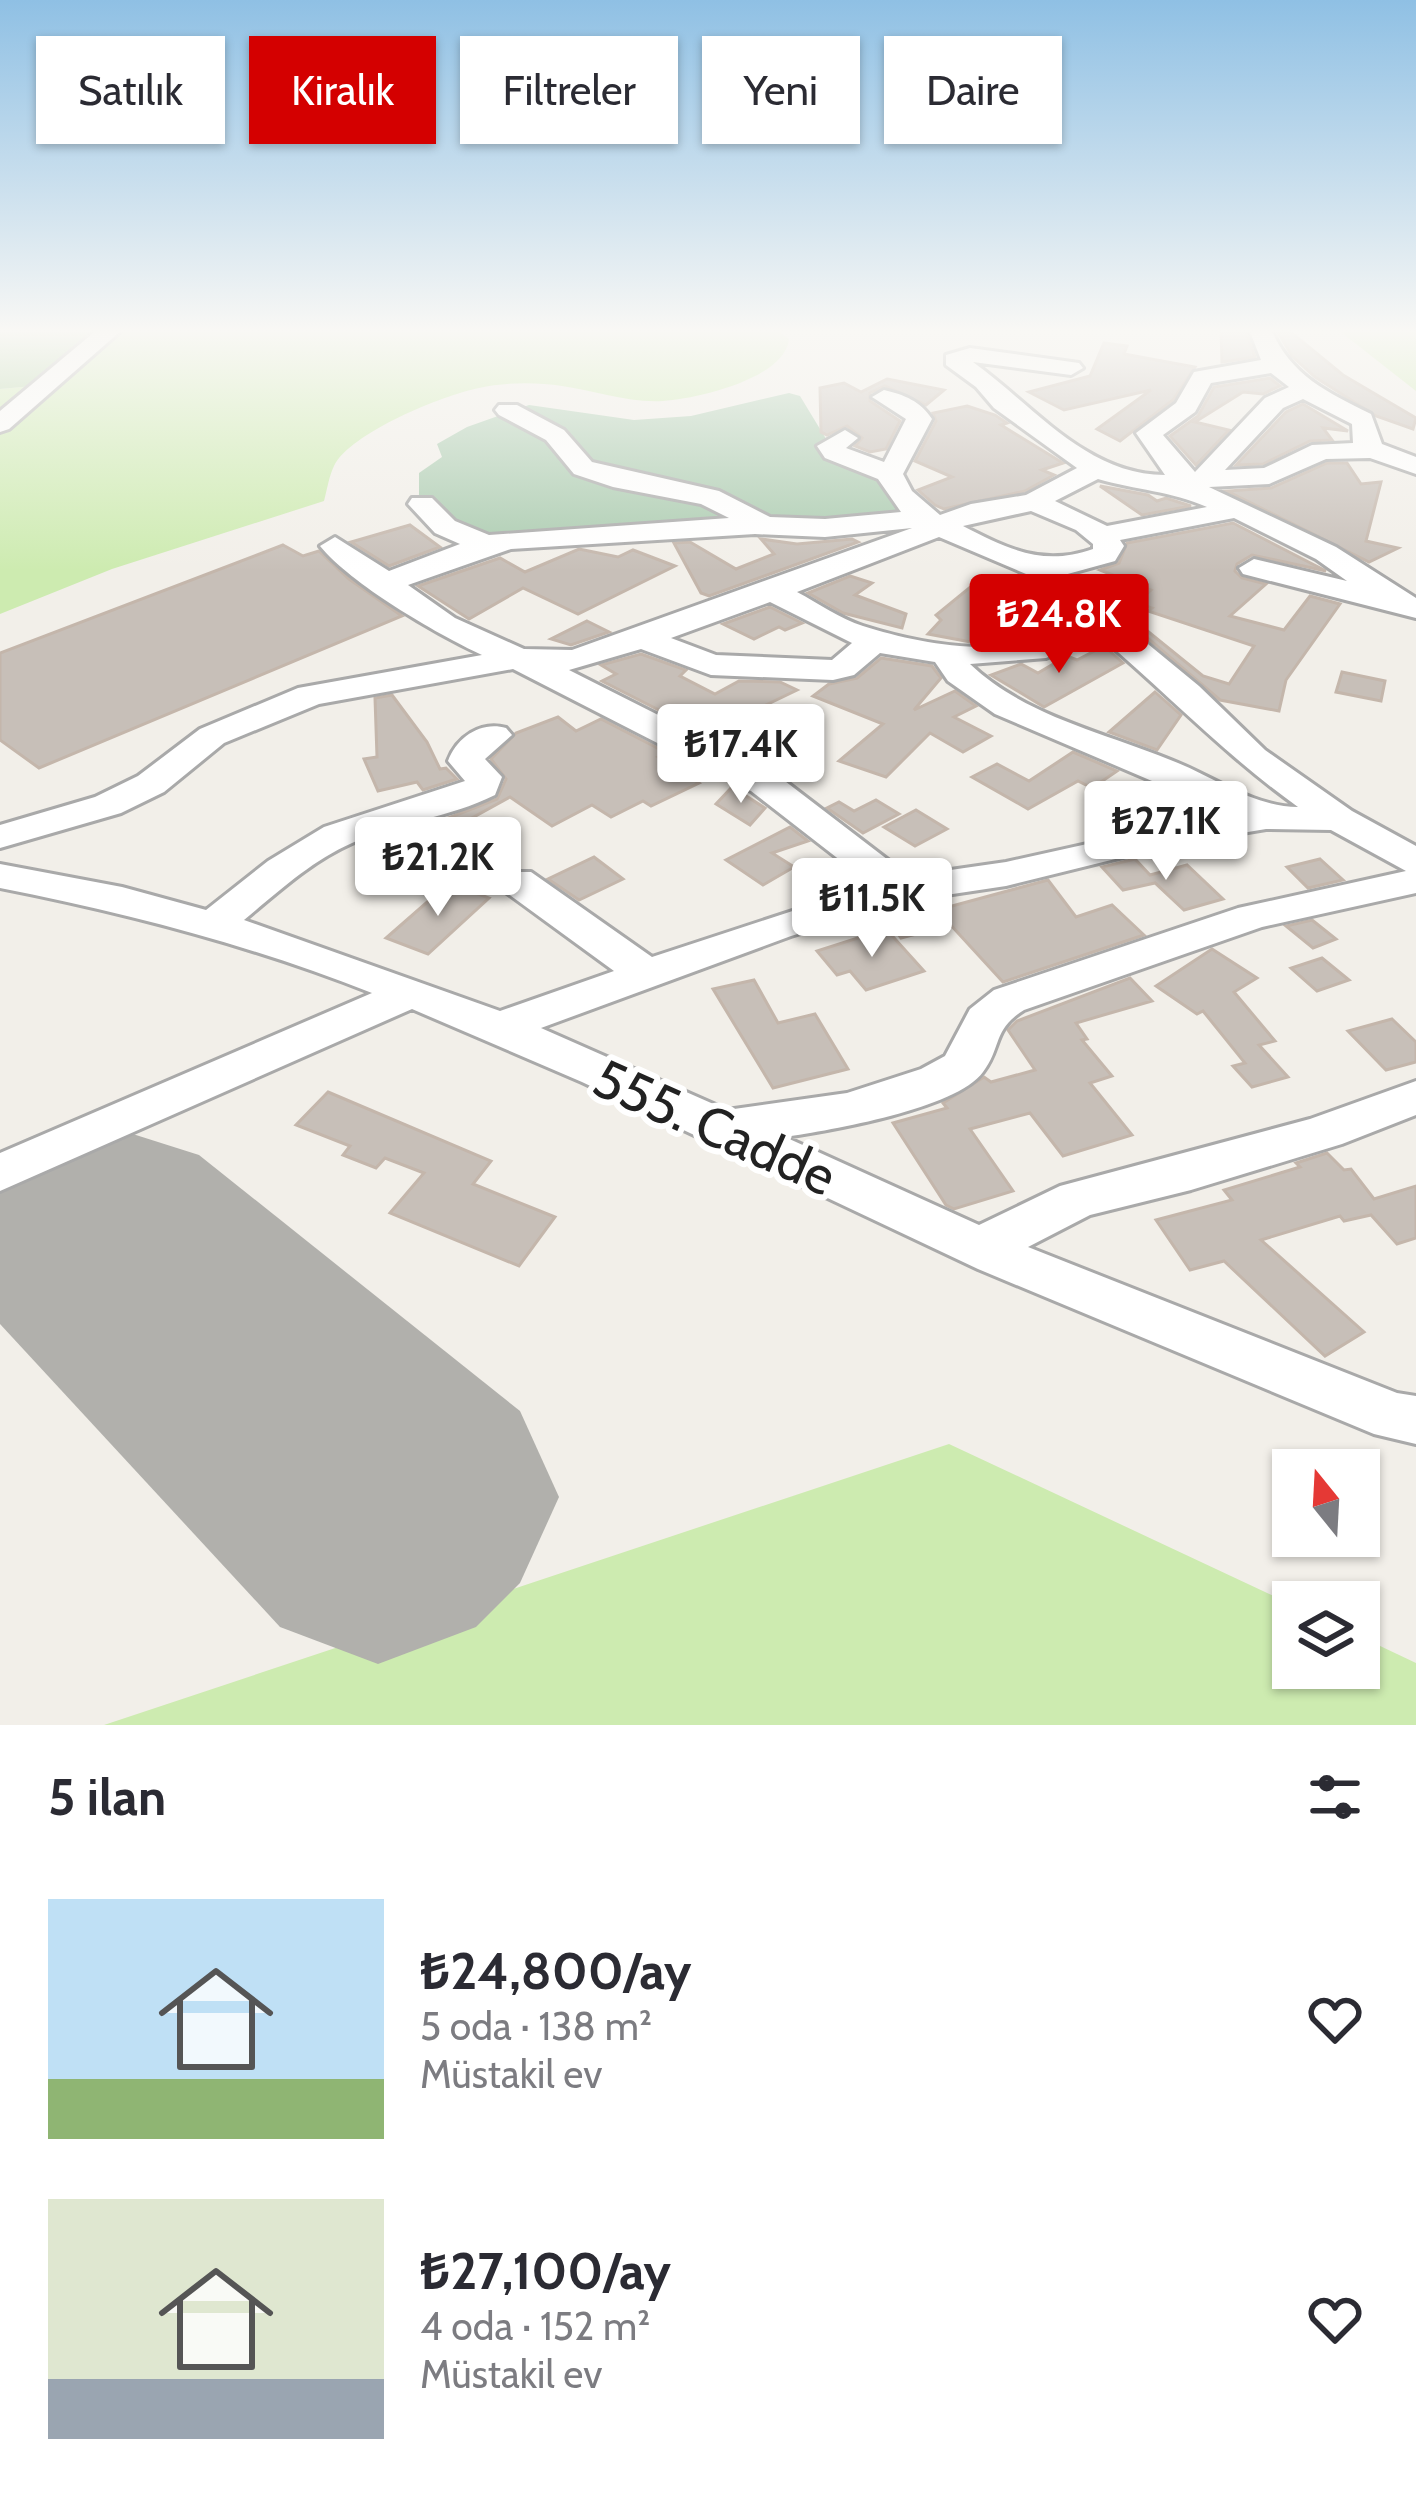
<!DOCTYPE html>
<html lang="tr">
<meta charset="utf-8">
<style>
body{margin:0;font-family:Cabin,sans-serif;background:#f7f7f7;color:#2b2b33;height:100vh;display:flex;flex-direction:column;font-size:45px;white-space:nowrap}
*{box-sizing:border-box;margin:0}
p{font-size:39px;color:#7c7c81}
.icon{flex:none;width:66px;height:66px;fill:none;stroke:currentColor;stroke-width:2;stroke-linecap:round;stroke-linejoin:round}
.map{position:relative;height:1725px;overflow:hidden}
.sheet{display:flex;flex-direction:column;background:#fff;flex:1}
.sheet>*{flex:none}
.top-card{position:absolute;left:36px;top:36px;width:1344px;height:108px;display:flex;gap:24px}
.needle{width:78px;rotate:342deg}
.buttons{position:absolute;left:1272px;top:1449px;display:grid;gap:24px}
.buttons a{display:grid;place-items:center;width:108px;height:108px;border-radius:0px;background:#fff;box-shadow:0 3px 9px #0004;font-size:60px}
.price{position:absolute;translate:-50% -102px;padding:0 27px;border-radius:12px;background:#fff;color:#222;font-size:39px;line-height:78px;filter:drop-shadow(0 3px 6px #0008)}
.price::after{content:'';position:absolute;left:50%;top:72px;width:36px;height:27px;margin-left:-18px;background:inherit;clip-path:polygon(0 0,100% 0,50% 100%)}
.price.active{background:#d40000;color:#fff}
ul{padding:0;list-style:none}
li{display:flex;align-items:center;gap:36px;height:300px;padding:0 48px}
li span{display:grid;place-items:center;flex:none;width:336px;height:240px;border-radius:0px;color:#555}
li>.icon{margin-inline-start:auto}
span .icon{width:144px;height:144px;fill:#fffc;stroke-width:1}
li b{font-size:51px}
h2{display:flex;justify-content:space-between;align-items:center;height:144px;padding:0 48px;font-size:51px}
.chip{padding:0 42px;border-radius:0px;background:#fff;box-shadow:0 3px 9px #0004;font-size:42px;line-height:108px}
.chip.active{background:#d40000;color:#fff}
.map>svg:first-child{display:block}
.grass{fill:#cdebb0}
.forest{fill:#add19e}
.cemetery{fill:#aacbaf}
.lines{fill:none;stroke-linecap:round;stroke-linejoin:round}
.runway{fill:#b1b0ac;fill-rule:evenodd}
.building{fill:#c7bfb8;stroke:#c4b6ab;stroke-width:3}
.minor-casing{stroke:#a9a9a9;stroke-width:6}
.minor{fill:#fff;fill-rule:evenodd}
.labels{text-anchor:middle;stroke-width:12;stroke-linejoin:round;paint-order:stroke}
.near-street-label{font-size:54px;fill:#222;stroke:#fff}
</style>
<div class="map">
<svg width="1416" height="1725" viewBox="0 0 1416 1725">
<rect width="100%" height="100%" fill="#f2efe9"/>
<g class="grass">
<path d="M112,329h663l14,10c-4,40 -93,60 -126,62 -35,2 -67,-10 -101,-15 -25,-4 -58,-4 -83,2 -36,7 -129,45 -145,78 -5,10 -7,24 -10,35l-212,68 -112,45v-225l45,-4z"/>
<polygon points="1337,329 1416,329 1416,391"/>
<polygon points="949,1444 1293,1605 1293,1668 1359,1668 1359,1636 1416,1663 1416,1725 104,1725"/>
</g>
<polygon class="forest" points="0,329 112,329 45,385 0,389"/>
<polygon class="cemetery" points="789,393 800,396 834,452 871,467 924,518 486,544 419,506 419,473 442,457 437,444 467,427 529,405 634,420 691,416"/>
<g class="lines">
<polygon class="runway" points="117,1129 199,1155 520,1411 559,1497 520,1583 476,1627 378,1664 280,1627 0,1324 0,1176 35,1155"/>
</g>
<g class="building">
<polygon points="1221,329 1245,329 1255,357 1222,362"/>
<polygon points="1276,329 1287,329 1343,375 1416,418 1413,429 1376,416 1315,377 1292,356"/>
<polygon points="1104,343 1127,346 1124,354 1195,367 1173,400 1120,441 1097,429 1151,390 1064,410 1029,392 1090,376"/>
<polygon points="1270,378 1280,386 1263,394 1243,392 1195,422 1229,430 1196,465 1170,436 1198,416 1214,387"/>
<polygon points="887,379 944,390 926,405 885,386 870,393 870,401 900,421 886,449 870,452 855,446 862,438 847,426 827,435 821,432 820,388 844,383 861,392"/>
<polygon points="1303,404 1348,431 1323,428 1332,440 1310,441 1263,464 1236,465 1286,412"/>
<polygon points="967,406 995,415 1007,423 1001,425 1063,463 1042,470 1054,475 1025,491 944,509 935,505 918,490 952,477 915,461 936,421 933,413"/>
<polygon points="1327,463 1347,463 1361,484 1381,482 1366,541 1398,548 1369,562 1227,491 1271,488"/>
<polygon points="1100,486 1148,495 1157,501 1166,498 1191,506 1142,515"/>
<polygon points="1233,523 1326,571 1252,555 1237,564 1235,571 1242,578 1266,584 1230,616 1284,630 1310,596 1340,604 1286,680 1279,711 1220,700 1131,624 1135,621 1203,676 1229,684 1254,646 1148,611 1152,608 1136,603 1151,590 1100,570 1119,563 1127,543"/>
<polygon points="410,525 440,547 389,566 351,542"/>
<polygon points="761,539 797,544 852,539 858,542 709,596 701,593 674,543 690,542 736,569 774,554"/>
<polygon points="283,545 303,556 319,551 349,579 402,616 39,768 0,740 0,653"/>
<polygon points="579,549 618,557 633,550 675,566 578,614 523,588 469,619 418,586 500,558 525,572"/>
<polygon points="850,576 872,583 855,595 906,614 902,628 843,613 808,593"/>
<polygon points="979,580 997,589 991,595 1015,602 992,617 971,642 928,634 941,620 936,615"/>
<polygon points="770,607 802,623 785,630 779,627 754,639 723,624"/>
<polygon points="587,621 609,632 571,645 551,639"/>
<polygon points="1104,646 1123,663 1044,707 991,675 1021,664 1038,673 1067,656 1077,660"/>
<polygon points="641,654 686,670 680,676 715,694 739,681 780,682 797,690 706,734 602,681 616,674 601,665"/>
<polygon points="881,658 932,666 941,678 914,710 955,691 976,706 954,717 991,736 963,752 930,733 886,777 839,761 883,724 813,696 829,684 857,678"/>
<polygon points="1342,672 1385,681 1381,701 1336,692"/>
<polygon points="1155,692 1181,715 1157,750 1109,732"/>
<polygon points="392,695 427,742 440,769 446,768 457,779 423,790 417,782 378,791 364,759 377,757 375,698"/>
<polygon points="558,717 576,731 601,719 667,753 658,757 699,783 651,806 643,801 611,817 592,805 552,826 510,797 454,828 467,837 437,852 410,833 497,799 506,779 491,759 516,733"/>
<polygon points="1073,752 1117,771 1092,788 1078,781 1028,809 972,777 997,764 1029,781"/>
<polygon points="732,787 765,808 750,825 716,804"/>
<polygon points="876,800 899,814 863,833 827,808 839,802 854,811"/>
<polygon points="916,810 947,829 915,846 884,827"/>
<polygon points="790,827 808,841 772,853 794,867 763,885 726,860"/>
<polygon points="594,857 623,879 579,900 548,879"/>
<polygon points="1135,859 1150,875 1187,865 1223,899 1184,910 1155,883 1123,890 1102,867"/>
<polygon points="1320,859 1343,880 1308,888 1287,867"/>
<polygon points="1048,880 1076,917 1112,905 1144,935 1003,982 937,910"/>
<polygon points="449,883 489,898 428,954 386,938"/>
<polygon points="916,904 935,929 901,938 883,913"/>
<polygon points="1312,920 1336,939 1313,948 1286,926"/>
<polygon points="886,929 924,971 866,990 850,971 837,975 817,951"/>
<polygon points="1212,949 1257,978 1234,992 1275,1041 1259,1045 1288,1077 1252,1087 1233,1066 1245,1063 1203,1011 1197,1014 1156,986"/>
<polygon points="1322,958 1349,980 1317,991 1291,968"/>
<polygon points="1130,978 1152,1001 1076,1023 1087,1039 1082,1040 1112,1076 1090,1083 1132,1135 1063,1156 1030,1113 970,1129 1013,1191 954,1209 946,1205 893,1123 947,1108 943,1103 984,1077 991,1082 1035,1070 1008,1030 1017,1021"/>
<polygon points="754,980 778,1023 815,1014 848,1069 773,1088 713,989"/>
<polygon points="1392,1019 1416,1042 1416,1062 1386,1070 1348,1031"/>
<polygon points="328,1092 491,1161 473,1184 555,1217 519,1266 390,1213 424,1173 385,1158 376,1168 343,1155 350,1146 296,1125"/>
<polygon points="1327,1153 1344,1170 1351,1169 1374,1199 1416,1186 1416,1238 1397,1244 1371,1215 1344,1221 1340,1216 1261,1240 1364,1332 1325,1356 1224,1261 1190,1270 1156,1220 1232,1200 1224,1190 1300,1167 1296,1163"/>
</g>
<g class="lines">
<g class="minor-casing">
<g id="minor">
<polygon points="98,329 123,329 9,429 0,432 0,411"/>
<path d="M1249,329h22c20,47 56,63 100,85l11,30 34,13v17l-46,-16 -44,1 -57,25 -60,3 127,60 80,51v20l-173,-44 -4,-6 15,-9 93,22 -31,-22 -82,-41 -114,22 4,6 -9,15 -51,14 135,111 66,64 87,61 64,35v47l-154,34 -238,83c-32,20 -22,37 -41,62 -27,37 -152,58 -198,65l194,88 81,-39 250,-67 106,-38v34l-74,29 -151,46 -101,25 -62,32 369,146 19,3v48l-42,-10 -396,-165 -396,-187 -170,-73 -412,182v-38l372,-160c-121,-48 -245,-80 -372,-105v-24l122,23 84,23 62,-49 56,-34 141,-46 -17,-20c9,-24 33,-40 58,-33l6,7 -27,24 17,18 -7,18c-46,23 -97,27 -143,48 -41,18 -74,49 -108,77l256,91 114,-40 -111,-81 -6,-9 6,-9h28l121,85 220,-72 -121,-94 -238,-122 -194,35 -95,39 -60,49 -43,21 -121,35v-23l95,-28 43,-21 62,-47 98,-41 184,-33c-47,-22 -131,-71 -162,-109l15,-9 54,34 71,-27 -25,-11 -27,-29 4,-6h20l23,23 34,14 240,-17 -28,-14 -88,-17 -39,-13 -28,-34 -47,-25 -4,-5 4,-5h18l47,25 28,32 127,29 51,26 55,2 76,-7 -23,-33 -53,-21 -8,-12 28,-16 13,8 -12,10 38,14 22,-43 -34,-22 12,-7c21,5 36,11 48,29l-29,55 9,17 28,24 31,-11 55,-9 51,-27 -83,-60 -18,-21 -30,-22v-10l24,-7 109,15 4,5 -12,7 -98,-13c59,42 113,113 192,113l-29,-42 40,-30 18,-31 67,-12zM1271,373l18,14 -24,11 -70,74 -32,-37 32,-23 16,-29zM1303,399l49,25 1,19 -41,2 -48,23 -39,2 58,-62zM1098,479c38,11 73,12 109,28l-100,19 -52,-25zM1031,511l45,19 17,14v5c-50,18 -85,0 -130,-23zM912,528l-340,122 -48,-1 -69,-31 -47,-33 103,-36 244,-15 70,3zM939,537l87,37 53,45c-55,45 -153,27 -216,7 -23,-7 -45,-23 -66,-34zM770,602l82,41 -20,17 -116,-5 -45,-17zM1098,635c68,57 128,121 200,172 -43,0 -81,-28 -120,-44 -70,-30 -151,-45 -208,-99l76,-6zM641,649l70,26 122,5 21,-5 26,-22 55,9 13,19 47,33 232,99 -221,49 -97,14 -132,-101 -208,-105zM1266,829l65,1 75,41 -168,37 -244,82 -24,19 -25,47 -24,13 -74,24 -120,17 -186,-82 250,-92 115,-35 100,-15 170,-42z"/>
</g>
</g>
<use href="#minor" class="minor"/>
</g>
<linearGradient id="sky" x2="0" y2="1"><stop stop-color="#8fc0e4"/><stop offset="0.58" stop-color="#f9f8f5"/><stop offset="1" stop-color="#f9f8f5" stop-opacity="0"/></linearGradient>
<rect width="1416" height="571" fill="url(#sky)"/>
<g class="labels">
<g class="near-street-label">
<text transform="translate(715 1127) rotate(24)" y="19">555. Cadde</text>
</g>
</g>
</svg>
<div class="buttons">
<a><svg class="needle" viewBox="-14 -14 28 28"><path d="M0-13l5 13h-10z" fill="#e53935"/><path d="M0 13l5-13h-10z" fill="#7c7c81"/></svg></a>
<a><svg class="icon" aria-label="layers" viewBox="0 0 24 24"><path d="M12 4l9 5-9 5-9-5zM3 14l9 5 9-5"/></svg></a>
</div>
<b class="price active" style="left:1059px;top:676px">₺24.8K</b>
<b class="price" style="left:741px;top:806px">₺17.4K</b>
<b class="price" style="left:1166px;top:883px">₺27.1K</b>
<b class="price" style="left:438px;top:919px">₺21.2K</b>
<b class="price" style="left:872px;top:960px">₺11.5K</b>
<div class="top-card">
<a class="chip">Satılık</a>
<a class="chip active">Kiralık</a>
<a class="chip">Filtreler</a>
<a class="chip">Yeni</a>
<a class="chip">Daire</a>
</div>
</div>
<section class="sheet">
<h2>5 ilan<svg class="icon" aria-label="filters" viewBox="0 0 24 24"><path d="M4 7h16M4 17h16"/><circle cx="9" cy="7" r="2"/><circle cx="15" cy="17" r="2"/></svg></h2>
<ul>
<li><span style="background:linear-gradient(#bfe0f5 75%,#8fb573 0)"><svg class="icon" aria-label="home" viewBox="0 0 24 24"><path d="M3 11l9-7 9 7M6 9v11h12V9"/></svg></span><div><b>₺24,800/ay</b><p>5 oda · 138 m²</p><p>Müstakil ev</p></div><svg class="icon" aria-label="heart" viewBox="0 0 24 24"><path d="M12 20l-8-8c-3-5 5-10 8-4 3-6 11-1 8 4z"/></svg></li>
<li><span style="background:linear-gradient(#dfe7d0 75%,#9aa5b1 0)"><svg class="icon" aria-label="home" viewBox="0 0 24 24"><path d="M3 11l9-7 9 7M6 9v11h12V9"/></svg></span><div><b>₺27,100/ay</b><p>4 oda · 152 m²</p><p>Müstakil ev</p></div><svg class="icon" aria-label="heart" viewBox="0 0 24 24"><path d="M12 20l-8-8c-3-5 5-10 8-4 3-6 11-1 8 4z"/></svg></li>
</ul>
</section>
